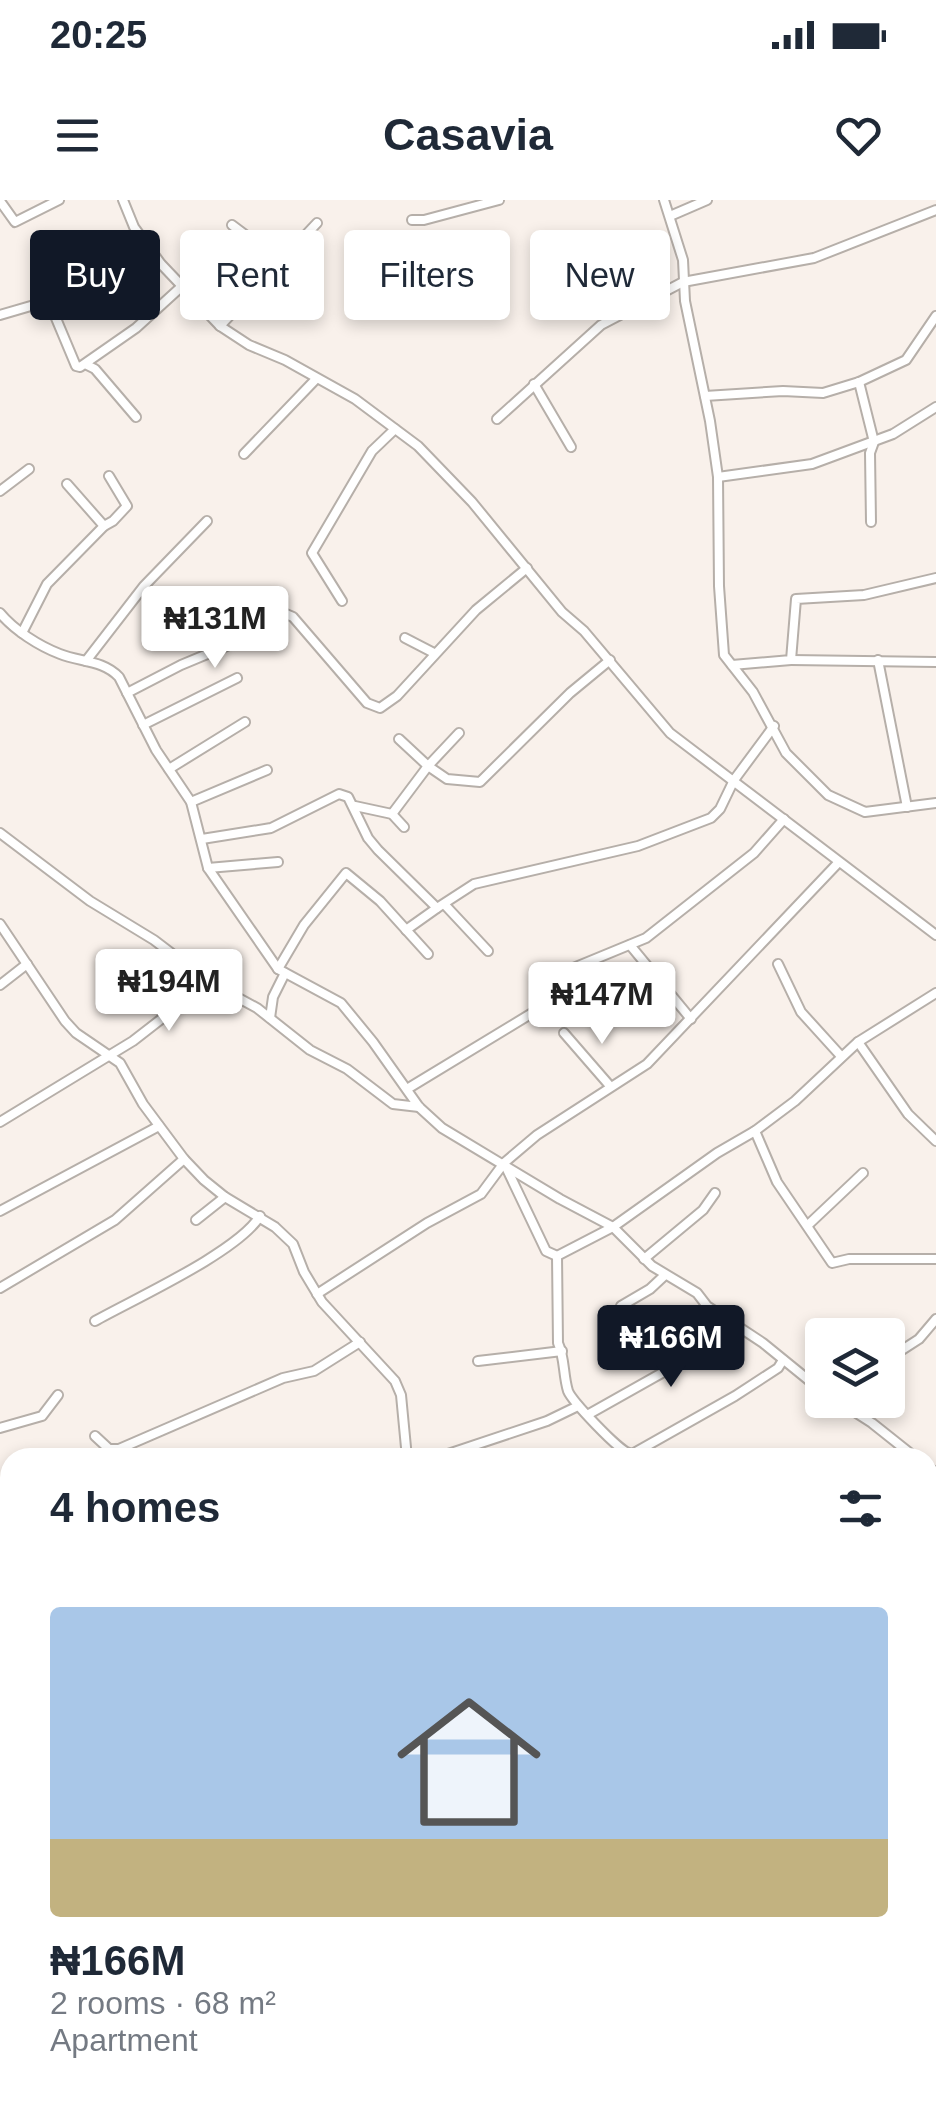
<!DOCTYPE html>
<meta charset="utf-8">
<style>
body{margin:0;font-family:Helvetica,sans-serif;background:#f6f6f7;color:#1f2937;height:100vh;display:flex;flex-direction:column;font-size:38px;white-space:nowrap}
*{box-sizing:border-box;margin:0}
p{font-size:32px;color:#747a83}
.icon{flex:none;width:55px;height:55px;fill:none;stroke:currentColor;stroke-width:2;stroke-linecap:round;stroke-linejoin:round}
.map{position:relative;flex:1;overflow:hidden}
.panel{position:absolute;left:0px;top:1248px;width:938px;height:672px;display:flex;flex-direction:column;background:#fff;border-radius:30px 30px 0 0;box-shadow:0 5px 15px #0003}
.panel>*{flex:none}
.hud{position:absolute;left:30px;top:30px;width:878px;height:90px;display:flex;gap:20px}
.tools{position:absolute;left:805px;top:1118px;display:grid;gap:20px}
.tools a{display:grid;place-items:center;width:100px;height:100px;border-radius:10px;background:#fff;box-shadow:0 5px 15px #0003;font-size:50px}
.price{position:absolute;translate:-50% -85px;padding:0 22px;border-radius:10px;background:#fff;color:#222;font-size:32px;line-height:65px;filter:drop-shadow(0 2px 5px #0008)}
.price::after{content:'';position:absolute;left:50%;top:60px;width:30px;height:22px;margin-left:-15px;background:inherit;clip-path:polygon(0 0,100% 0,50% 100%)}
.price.active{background:#111827;color:#fff}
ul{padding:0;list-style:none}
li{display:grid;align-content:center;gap:20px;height:530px;padding:0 50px}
li span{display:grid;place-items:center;height:310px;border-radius:10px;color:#555}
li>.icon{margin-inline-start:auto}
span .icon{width:180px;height:180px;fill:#fffc;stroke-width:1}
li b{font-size:42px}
h2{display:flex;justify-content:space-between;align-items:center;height:120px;padding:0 50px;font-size:42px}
.pill{padding:0 35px;border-radius:10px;background:#fff;box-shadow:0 5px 15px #0003;font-size:35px;line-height:90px}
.pill.active{background:#111827;color:#fff}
.status{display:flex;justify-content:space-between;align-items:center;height:70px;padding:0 50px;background:#fff;direction:ltr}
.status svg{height:28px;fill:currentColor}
header{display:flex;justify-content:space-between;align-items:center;height:130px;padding:0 50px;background:#fff;font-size:45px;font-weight:800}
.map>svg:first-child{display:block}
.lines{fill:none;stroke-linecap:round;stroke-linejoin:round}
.minor-casing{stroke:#b6afa9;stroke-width:12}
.minor{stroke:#fff;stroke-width:8}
.rail-casing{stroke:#918c87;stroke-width:6}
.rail{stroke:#fff;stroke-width:2.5;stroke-dasharray:8;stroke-linecap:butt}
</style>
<div class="status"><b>20:25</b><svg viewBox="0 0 49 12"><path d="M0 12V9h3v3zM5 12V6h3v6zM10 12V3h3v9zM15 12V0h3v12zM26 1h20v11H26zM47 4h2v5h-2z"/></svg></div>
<header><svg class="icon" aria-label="menu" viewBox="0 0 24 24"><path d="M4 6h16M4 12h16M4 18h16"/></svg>Casavia<svg class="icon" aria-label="heart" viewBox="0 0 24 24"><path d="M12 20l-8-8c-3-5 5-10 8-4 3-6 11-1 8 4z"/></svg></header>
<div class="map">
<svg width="936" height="1919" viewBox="0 0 936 1919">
<rect width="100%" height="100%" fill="#f9f1eb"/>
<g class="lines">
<g class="minor-casing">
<g id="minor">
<polyline points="123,0 134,27 161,64 220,126 249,145 285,160 355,199 418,246 472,302 562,412 584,431 670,533 936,735"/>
<polyline points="664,0 683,60 685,101 710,221 718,277 719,386 724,455 753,492 786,553 828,595 865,612 936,603"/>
<polyline points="0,1 15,22 59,0"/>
<polyline points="670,16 707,0"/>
<polyline points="412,20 424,20 499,0"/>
<polyline points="232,25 281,62"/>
<polyline points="0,115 41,103 50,104 76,166 80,167 136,128 181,87"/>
<polyline points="220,126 317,23"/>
<polyline points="87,165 95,169 136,217"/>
<polyline points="859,182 874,242 870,253 871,322"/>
<polyline points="534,184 571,247"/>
<polyline points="705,196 783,191 823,193 859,182 906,160 936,116"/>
<polyline points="497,219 601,125 683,82 814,58 936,10"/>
<polyline points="244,254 316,179"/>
<polyline points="718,277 812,264 893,234 936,207"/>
<polyline points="0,291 29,269"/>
<polyline points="104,326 113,321 127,306 109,276"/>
<polyline points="342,401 312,353 372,251 395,229"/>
<path d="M0,413c14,17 39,33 60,41 20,8 43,6 59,23l37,73 35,52 17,66 70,101 63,34 32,39 46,65 23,21 118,71 53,28 39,39 45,27 10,13 56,37 59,48"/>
<polyline points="22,433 47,384 104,326 67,284"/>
<polyline points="405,438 434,453"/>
<polyline points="791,460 936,462"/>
<polyline points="878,460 907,607"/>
<polyline points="86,461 144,386 207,321"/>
<polyline points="732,465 791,460 796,399 864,395 936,378"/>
<polyline points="127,493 181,465 265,430 286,414 293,417 367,503 380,508 397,496 476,410 527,368"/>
<polyline points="143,525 237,478"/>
<polyline points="459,533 428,566 447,579 480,582 570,493 610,460"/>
<polyline points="169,569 245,522"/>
<polyline points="191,602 267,570"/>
<polyline points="355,606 392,614 404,627"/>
<polyline points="392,614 428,566 399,539"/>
<polyline points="0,633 90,701 154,740 209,782 257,808 310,850 347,869 393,904 419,907"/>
<polyline points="202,639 271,628 339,594 348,597 368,638 378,650 437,708 474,684 638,646 711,618 720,609 734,580 774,526"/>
<polyline points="208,668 278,662"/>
<polyline points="445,705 488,751"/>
<polyline points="0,724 65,821 76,833 120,863 143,904 184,959 204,980 225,997 275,1027 293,1044 304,1072 322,1102 395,1181 401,1195 407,1258"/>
<polyline points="406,730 437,708"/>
<polyline points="630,745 691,819"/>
<polyline points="778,764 801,812 840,855"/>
<polyline points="278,769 304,725 346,673 380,701 428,754"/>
<polyline points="0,785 27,764"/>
<polyline points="270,818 273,797 285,773"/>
<polyline points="564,833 610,886"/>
<polyline points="858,842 908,914 936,941"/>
<polyline points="407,889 552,801 554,789 566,771 646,738 754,653 784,619"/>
<polyline points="0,922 133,841 209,782"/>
<polyline points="755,931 777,982 832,1063 849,1059 936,1059"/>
<polyline points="504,963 546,1051 557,1056"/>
<polyline points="0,1011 159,926"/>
<polyline points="196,1020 225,997"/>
<polyline points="808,1025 863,973"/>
<polyline points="557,1056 613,1027 717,953 755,931 795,901 858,842 936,793"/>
<path d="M557,1056l1,87c7,15 5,32 10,48 4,10 51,60 61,62"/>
<polyline points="644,1059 703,1010 715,993"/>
<polyline points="0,1088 115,1020 184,959"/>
<polyline points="317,1094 427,1023 481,994 504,963 537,935 647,864 838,663"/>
<polyline points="621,1106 650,1089 665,1075"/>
<path d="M95,1121c39,-22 143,-69 165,-105"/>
<polyline points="888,1159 919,1139 936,1119"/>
<polyline points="478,1161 562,1151"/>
<polyline points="836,1200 872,1223 916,1258"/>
<polyline points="589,1214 740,1129"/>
<polyline points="0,1228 42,1216 58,1195"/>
<polyline points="95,1236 109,1249 119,1249 283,1178 314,1171 360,1142"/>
<polyline points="627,1257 735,1196 778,1168 783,1160"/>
<polyline points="436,1258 547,1221 578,1206"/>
<polyline points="928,1268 936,1272"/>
<polyline points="928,1333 936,1346"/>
<polyline points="928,1365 936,1363"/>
<polyline points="0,1388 10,1404"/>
<polyline points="928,1396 936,1395"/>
<polyline points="928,1467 936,1467"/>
<polyline points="0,1471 10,1470"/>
<polyline points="928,1515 936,1477"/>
<polyline points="928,1598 936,1598"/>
<polyline points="928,1677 936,1677"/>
<polyline points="928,1832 936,1834"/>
<polyline points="734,1919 743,1910"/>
</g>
</g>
<use href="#minor" class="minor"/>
<g class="rail-casing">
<g id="rail">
<polyline points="928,1288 936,1286"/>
<polyline points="0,1454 10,1452"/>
</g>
</g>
<use href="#rail" class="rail"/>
</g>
</svg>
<div class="tools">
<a><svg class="icon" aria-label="layers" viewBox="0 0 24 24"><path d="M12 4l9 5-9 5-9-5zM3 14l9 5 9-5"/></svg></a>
</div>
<b class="price" style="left:215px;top:471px">₦131M</b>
<b class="price" style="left:169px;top:834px">₦194M</b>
<b class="price" style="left:602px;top:847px">₦147M</b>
<b class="price active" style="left:671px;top:1190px">₦166M</b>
<div class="hud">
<a class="pill active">Buy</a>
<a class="pill">Rent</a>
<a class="pill">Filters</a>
<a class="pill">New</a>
</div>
<section class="panel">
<h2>4 homes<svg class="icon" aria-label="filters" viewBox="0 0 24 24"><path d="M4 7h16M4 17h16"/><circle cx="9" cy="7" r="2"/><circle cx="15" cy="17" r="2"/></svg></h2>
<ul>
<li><span style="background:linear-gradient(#a9c7e8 75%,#c2b280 0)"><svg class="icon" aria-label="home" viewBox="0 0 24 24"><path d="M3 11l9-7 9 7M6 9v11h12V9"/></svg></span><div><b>₦166M</b><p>2 rooms · 68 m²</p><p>Apartment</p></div></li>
</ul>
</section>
</div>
